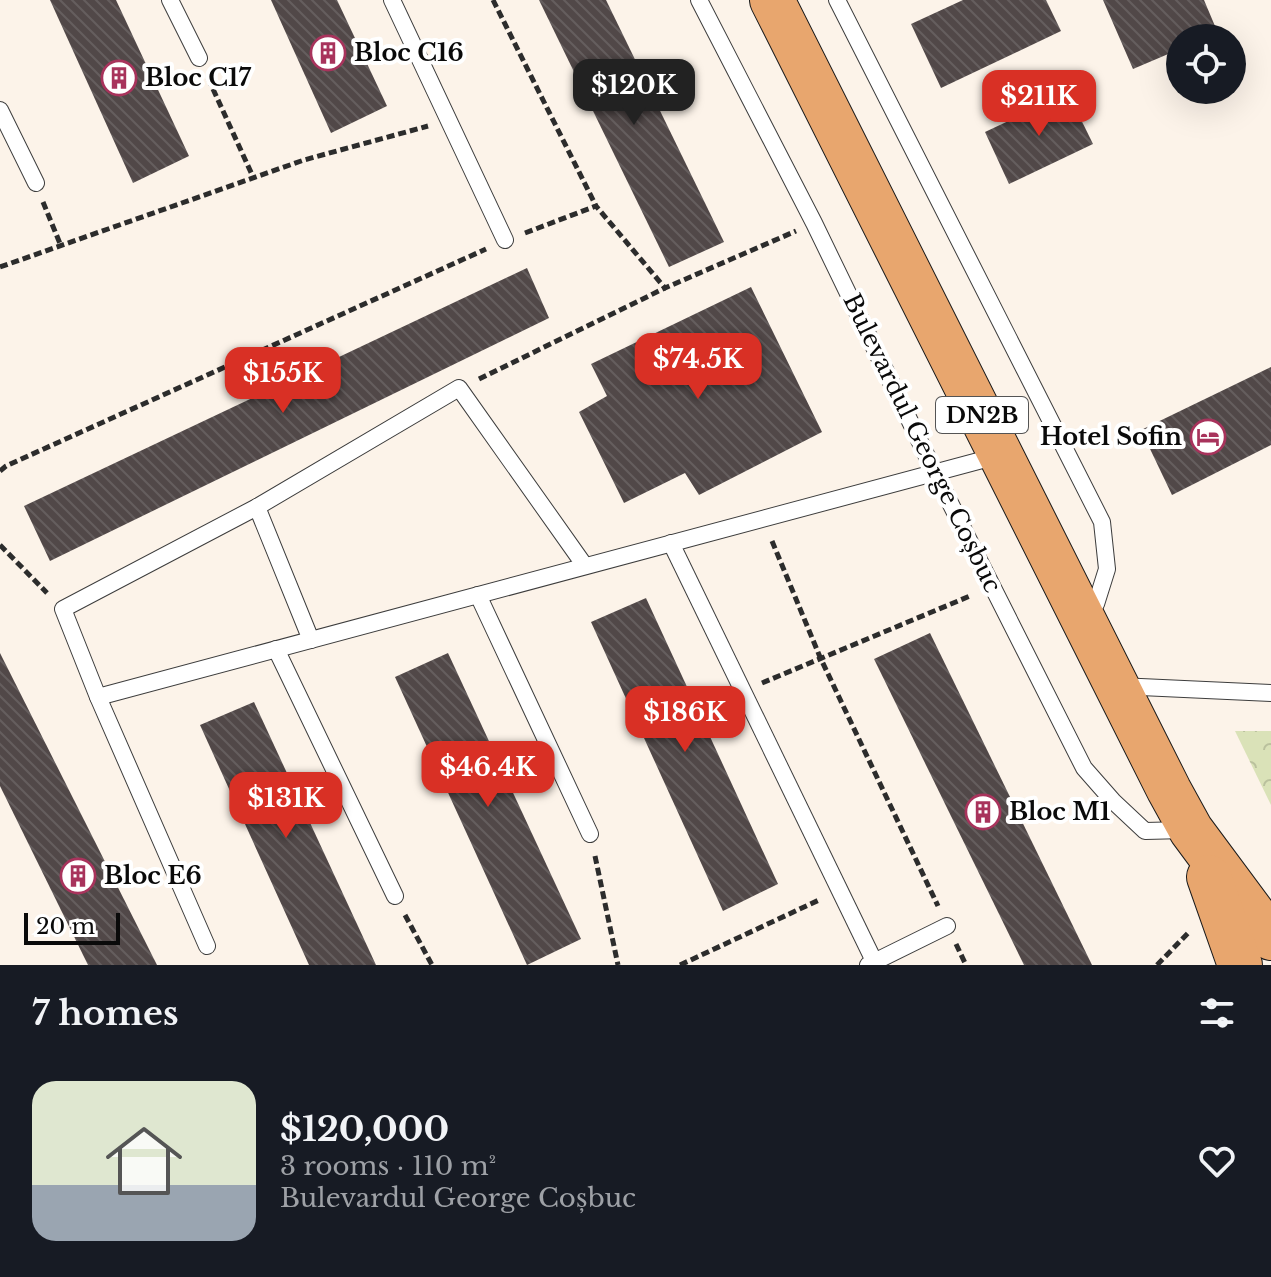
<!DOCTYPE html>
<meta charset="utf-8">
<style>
body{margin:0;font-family:"Libre Baskerville",serif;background:#242831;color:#f1f3f6;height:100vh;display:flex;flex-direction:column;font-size:30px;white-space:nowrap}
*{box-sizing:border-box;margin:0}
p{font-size:26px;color:#9ea1a6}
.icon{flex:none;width:44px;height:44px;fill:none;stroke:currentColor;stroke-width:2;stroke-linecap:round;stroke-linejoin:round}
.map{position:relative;height:965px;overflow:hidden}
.panel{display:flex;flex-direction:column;background:#171b24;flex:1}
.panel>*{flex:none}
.tools{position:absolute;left:1166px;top:24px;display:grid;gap:16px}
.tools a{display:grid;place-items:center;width:80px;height:80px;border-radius:50%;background:#171b24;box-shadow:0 8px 32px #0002;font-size:40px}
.scale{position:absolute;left:24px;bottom:20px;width:96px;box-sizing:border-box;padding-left:8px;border:4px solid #0a0a0a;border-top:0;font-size:22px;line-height:28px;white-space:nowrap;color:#0a0a0a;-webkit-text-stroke:6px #fff;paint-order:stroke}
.price{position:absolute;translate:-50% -68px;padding:0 18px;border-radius:16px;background:#d93025;color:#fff;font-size:26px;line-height:52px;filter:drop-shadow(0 2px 4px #0008)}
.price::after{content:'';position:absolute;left:50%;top:48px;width:24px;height:18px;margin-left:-12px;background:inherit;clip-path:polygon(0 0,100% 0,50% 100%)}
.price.current{background:#222;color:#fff}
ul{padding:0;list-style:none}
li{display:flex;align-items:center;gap:24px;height:200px;padding:0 32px}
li+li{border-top:2px solid #363941}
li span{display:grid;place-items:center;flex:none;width:224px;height:160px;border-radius:24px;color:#555}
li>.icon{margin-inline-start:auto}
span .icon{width:96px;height:96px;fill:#fffc;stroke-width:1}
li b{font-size:34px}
h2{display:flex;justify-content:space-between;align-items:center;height:96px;padding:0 32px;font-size:34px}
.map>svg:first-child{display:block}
.park{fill:url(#park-crowns)}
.building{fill:url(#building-back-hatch)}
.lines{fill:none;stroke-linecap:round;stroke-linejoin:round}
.service-casing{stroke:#3d3d3d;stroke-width:18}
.primary-casing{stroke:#1b1b1b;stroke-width:46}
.path{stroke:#2c2c2c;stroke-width:5;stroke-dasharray:8 4;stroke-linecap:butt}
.service{stroke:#fff;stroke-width:16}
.primary{stroke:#e8a66e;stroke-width:44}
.labels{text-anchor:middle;stroke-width:8;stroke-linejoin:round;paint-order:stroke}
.shield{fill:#fff;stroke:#545454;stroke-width:2}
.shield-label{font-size:22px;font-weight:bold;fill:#0a0a0a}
.poi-label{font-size:24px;font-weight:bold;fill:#0a0a0a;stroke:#fff;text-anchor:start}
.street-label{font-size:24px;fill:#0a0a0a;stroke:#fff}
</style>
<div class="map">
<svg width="1271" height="965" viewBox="0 0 1271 965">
<defs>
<pattern id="park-crowns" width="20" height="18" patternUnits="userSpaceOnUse" patternTransform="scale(2)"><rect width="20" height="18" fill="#dae2b8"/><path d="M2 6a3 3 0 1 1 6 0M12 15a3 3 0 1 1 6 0" fill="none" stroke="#bac19d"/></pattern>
<pattern id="building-back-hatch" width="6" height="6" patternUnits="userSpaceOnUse" patternTransform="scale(2)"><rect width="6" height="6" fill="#514848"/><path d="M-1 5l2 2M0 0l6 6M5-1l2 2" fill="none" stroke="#655e5e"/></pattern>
</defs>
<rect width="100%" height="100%" fill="#fcf3e9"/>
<polygon class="park" points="1235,731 1271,731 1271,805"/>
<g class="building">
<polygon points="50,0 116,0 189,156 133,183"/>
<polygon points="271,0 337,0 387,106 331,133"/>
<polygon points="539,0 606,0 724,242 669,267"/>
<polygon points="963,0 1046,0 1061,31 941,88 911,24"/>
<polygon points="1103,0 1204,0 1220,38 1180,38 1180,49 1133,69"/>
<polygon points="1068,93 1093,144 1009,184 985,132"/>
<polygon points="527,268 549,318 50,561 24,506"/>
<polygon points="751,287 822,432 699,495 685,473 624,503 579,412 607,396 591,364"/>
<polygon points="1271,367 1271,445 1172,495 1141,430"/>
<polygon points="646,598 778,884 723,911 591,622"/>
<polygon points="930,633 1092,965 1024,965 874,659"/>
<polygon points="0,653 157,965 88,965 0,786"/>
<polygon points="448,653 581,939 527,965 395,677"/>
<polygon points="254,702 376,965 309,965 200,725"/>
</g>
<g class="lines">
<g class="service-casing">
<g id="service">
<polyline points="170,0 199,58"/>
<polyline points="392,0 505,240"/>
<polyline points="699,0 814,223 935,473 1084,768 1113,801 1145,831 1185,830"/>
<polyline points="837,0 1102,522 1107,569 1096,604 1080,611"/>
<polyline points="0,110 36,183"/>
<polyline points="257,507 311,640"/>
<polyline points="671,543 874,961"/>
<polyline points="478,595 590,834"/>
<polyline points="276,649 395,896"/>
<polyline points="1119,686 1271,693"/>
<polyline points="98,697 997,456"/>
<polyline points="207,946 98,697 63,609 257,507 459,388 585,566"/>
<polyline points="868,965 947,926"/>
</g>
</g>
<g class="primary-casing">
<g id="primary">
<polyline points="772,0 1169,790 1191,830 1271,938"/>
<polyline points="1209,877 1240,965"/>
</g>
</g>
<g class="path">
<polyline points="493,0 596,206"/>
<polyline points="208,78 254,179"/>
<polyline points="43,202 61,246"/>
<polyline points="525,233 596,206 665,288 796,231"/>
<polyline points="0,267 304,160 428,126"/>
<polyline points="479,379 665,288"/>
<polyline points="0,471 6,466 486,249"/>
<polyline points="772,541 820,657 938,906"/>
<polyline points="0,545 47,593"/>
<polyline points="762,683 970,596"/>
<polyline points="595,856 618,965"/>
<polyline points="405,915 432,965"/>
<polyline points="956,944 966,965"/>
<polyline points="680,965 819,900"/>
<polyline points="1157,965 1190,931"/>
</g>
<use href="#service" class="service"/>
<use href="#primary" class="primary"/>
</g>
<defs>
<g id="building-ring" transform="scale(1.8)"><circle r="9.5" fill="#fff" stroke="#a8335c" stroke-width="1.5"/><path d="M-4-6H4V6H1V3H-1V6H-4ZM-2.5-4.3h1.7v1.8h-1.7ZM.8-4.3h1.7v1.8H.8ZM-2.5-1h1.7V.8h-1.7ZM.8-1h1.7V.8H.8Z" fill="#a8335c"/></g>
<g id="hotel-ring" transform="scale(1.8)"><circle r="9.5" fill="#fff" stroke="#a8335c" stroke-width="1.5"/><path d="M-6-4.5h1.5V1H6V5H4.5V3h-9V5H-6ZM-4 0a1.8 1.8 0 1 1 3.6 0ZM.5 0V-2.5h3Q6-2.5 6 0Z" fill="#a8335c"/></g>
</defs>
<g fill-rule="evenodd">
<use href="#building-ring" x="328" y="53"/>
<use href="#building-ring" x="119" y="78"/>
<use href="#hotel-ring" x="1208" y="437"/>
<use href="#building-ring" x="983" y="812"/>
<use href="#building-ring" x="78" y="876"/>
</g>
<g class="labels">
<rect class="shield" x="936" y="397" width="92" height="36" rx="6"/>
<g class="shield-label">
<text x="982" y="423">DN2B</text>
</g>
<g class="poi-label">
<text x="354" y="61">Bloc C16</text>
<text x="145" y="86">Bloc C17</text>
<text x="1182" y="445" text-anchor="end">Hotel Sofin</text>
<text x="1009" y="820">Bloc M1</text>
<text x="104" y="884">Bloc E6</text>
</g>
<g class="street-label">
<text transform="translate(922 443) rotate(64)" y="8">Bulevardul George Coșbuc</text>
</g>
</g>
</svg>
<div class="tools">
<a><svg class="icon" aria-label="locate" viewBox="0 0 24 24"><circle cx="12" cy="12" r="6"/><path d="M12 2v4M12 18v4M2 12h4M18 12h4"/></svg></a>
</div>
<div class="scale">20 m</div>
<b class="price current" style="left:634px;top:127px">$120K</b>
<b class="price" style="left:1039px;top:138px">$211K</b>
<b class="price" style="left:698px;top:401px">$74.5K</b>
<b class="price" style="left:283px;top:415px">$155K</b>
<b class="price" style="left:685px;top:754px">$186K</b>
<b class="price" style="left:488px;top:809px">$46.4K</b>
<b class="price" style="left:286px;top:840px">$131K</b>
</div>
<section class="panel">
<h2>7 homes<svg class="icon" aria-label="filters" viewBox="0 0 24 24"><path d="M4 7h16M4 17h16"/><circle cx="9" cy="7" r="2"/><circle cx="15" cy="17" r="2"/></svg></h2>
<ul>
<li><span style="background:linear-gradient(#dfe7d0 65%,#9aa5b1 0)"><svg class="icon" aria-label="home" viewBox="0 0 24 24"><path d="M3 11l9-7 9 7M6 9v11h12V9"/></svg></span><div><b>$120,000</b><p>3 rooms · 110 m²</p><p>Bulevardul George Coșbuc</p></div><svg class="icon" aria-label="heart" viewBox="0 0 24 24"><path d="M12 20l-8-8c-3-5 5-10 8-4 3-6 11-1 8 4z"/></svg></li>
</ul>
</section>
